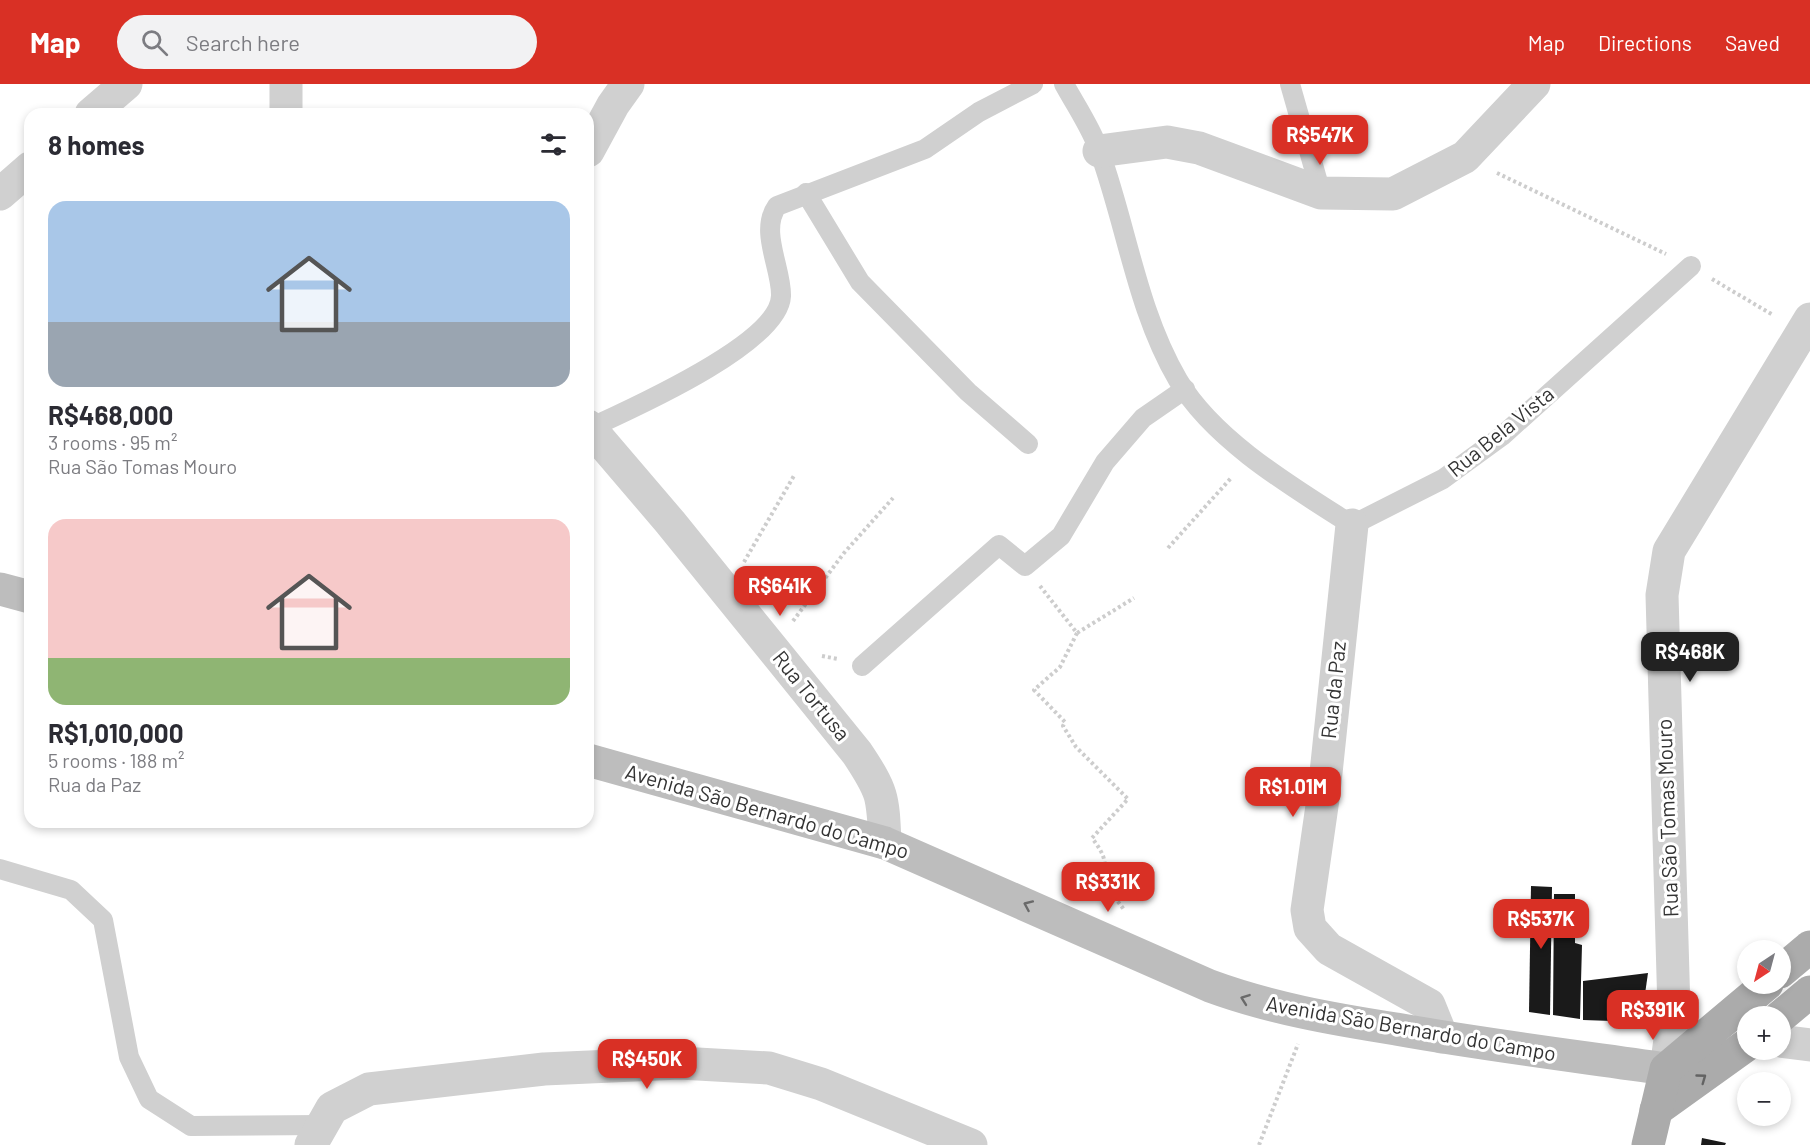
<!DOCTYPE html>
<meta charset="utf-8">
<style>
body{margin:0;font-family:Barlow,sans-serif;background:#f2f2f3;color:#2b2b33;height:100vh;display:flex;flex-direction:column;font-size:22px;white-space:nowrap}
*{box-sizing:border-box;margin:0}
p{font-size:20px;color:#7c7c81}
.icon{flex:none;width:33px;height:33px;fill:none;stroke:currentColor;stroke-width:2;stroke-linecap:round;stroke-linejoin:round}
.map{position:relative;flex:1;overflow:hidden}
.panel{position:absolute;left:24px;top:24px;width:570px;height:720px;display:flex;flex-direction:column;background:#fff;border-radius:18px;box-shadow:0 3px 9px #0003}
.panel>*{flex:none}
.needle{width:39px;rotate:216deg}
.buttons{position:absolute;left:1737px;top:856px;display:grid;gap:12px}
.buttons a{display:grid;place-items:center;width:54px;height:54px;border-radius:50%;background:#fff;box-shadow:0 3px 9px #0003;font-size:30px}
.price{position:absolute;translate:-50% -51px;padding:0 14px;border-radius:12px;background:#d93025;color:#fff;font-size:20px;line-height:39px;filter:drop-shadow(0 2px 3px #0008)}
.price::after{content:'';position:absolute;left:50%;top:36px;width:18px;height:14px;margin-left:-9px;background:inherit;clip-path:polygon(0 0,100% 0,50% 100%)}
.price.current{background:#222;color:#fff}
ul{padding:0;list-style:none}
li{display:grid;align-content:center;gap:12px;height:318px;padding:0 24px}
li span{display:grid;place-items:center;height:186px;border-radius:18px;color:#555}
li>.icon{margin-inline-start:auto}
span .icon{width:108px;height:108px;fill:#fffc;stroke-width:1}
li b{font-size:26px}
h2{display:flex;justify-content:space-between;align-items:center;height:72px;padding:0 24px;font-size:26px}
header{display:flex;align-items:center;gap:36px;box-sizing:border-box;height:84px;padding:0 30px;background:#d93025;color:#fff}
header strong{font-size:28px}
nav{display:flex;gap:33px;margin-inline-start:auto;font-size:21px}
.search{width:420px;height:54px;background:#f2f2f3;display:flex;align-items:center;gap:15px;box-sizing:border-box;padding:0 21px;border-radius:33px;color:#7c7c81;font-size:22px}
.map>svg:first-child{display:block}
.building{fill:#1a1a1a}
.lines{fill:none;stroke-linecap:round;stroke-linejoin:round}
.path{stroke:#cdcdcd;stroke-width:4;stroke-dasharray:3 3;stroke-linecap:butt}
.service{stroke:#d0d0d0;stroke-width:20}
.minor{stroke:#d0d0d0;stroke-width:33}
.tertiary{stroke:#d0d0d0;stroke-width:33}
.secondary{stroke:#bdbdbd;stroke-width:33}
.primary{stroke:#ababab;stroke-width:33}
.oneway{stroke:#6a6a6a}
.oneway2{stroke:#636363}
.labels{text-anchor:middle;stroke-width:6;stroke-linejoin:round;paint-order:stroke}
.street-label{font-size:21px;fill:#333;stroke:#fff}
</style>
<header>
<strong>Map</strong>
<div class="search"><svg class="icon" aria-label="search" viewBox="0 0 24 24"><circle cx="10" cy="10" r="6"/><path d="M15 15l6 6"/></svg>Search here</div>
<nav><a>Map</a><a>Directions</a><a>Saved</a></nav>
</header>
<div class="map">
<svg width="1810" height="1061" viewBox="0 0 1810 1061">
<rect width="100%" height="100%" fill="#fff"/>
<g class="building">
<polygon points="1531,802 1552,803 1550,931 1529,928"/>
<polygon points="1554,810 1575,810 1575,859 1582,861 1580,935 1553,931"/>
<polygon points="1648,889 1641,938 1583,936 1583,897"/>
<polygon points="1702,1054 1726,1059 1725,1061 1701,1061"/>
</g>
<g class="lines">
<g class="path">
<polyline points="1497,89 1666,170"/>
<polyline points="1712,195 1773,231"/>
<polyline points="1168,464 1232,393"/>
<polyline points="744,478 795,390"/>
<polyline points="1040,502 1077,549 1134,514"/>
<polyline points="793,537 844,469 893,414"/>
<path d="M1077,549l-17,34 -26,23 31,32 -2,4 13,21 52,52 -36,39c14,18 16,27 9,48l12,9 12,16"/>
<polyline points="822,572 838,575"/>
<polyline points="1259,1061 1298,960"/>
</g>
<g class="service">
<path d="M1064,0c12,22 28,45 36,69 27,75 37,157 78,227 36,61 116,108 174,145l91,-46 59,-43 189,-170"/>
<polyline points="1290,0 1321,109"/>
<polyline points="806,109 860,198 968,308 1028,360"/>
<path d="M590,344c41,-19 189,-84 191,-132 1,-27 -22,-65 -4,-90l148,-57 54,-37 54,-28"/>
<polyline points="862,582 999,461 1025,482 1061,452 1105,378 1143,334 1185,305"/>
<polyline points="0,785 71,806 103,836 129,973 149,1015 191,1042 322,1041"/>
</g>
<g class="minor">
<polyline points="91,30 126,0"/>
<polyline points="286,30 286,0"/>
<polyline points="588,67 613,21 628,0"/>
<polyline points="1099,67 1167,58 1199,64 1321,109 1393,110 1465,73 1534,0"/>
<polyline points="0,110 30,84"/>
<path d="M588,342l82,96 187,231c26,39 26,43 28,90"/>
<polyline points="1352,441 1324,708 1307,826 1310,844 1329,865 1429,921 1442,953"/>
<polyline points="1780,957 1810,961"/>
<polyline points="311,1061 332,1024 369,1005 544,985 680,979 769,984 821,1000 971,1061"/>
</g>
<polyline class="tertiary" points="1666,985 1674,926 1662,511 1669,467 1810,235"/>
<g class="secondary">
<polyline points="0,505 30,513"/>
<path d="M588,676l297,83 325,143c60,22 122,33 186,43 89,16 180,27 270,40"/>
</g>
<g class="primary">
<polyline points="1780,888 1810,863"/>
<polyline points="1780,933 1810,908"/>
<polyline points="1656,1026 1748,960"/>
<polyline points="1648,1061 1666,985 1767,900"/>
</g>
</g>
<defs><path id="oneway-chevron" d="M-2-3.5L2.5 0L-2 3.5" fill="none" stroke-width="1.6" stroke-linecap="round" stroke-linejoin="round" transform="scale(1.5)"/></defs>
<g class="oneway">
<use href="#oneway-chevron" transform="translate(1028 821) rotate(-156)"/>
<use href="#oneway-chevron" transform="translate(1245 915) rotate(-160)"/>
</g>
<use class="oneway2" href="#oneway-chevron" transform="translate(1702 994) rotate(-36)"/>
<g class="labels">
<g class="street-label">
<text transform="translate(1501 348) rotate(-39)" y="7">Rua Bela Vista</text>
<text transform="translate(1334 606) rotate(-84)" y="7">Rua da Paz</text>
<text transform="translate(811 612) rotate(51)" y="7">Rua Tortusa</text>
<text transform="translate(767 728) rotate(16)" y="7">Avenida São Bernardo do Campo</text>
<text transform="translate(1668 734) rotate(-92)" y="7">Rua São Tomas Mouro</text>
<text transform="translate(1411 945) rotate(10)" y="7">Avenida São Bernardo do Campo</text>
</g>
</g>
</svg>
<div class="buttons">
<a><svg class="needle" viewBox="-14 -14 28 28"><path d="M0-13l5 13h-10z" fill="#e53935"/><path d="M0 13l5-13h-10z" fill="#7c7c81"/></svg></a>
<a>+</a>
<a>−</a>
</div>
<b class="price" style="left:1320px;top:82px">R$547K</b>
<b class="price" style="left:780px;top:533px">R$641K</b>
<b class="price current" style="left:1690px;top:599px">R$468K</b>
<b class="price" style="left:1293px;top:734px">R$1.01M</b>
<b class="price" style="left:1108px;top:829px">R$331K</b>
<b class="price" style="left:1541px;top:866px">R$537K</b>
<b class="price" style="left:1653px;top:957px">R$391K</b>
<b class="price" style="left:647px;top:1006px">R$450K</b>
<section class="panel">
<h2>8 homes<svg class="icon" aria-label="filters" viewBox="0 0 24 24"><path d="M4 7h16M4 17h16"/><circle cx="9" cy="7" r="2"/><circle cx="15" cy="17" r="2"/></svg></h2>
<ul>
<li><span style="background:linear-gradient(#a9c7e8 65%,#9aa5b1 0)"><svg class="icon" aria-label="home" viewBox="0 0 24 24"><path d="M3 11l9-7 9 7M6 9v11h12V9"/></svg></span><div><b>R$468,000</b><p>3 rooms · 95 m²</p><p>Rua São Tomas Mouro</p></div></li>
<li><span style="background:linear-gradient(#f6c9c9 75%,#8fb573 0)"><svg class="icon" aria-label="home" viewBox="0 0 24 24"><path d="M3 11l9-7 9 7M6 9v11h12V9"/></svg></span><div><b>R$1,010,000</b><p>5 rooms · 188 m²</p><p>Rua da Paz</p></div></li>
</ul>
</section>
</div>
